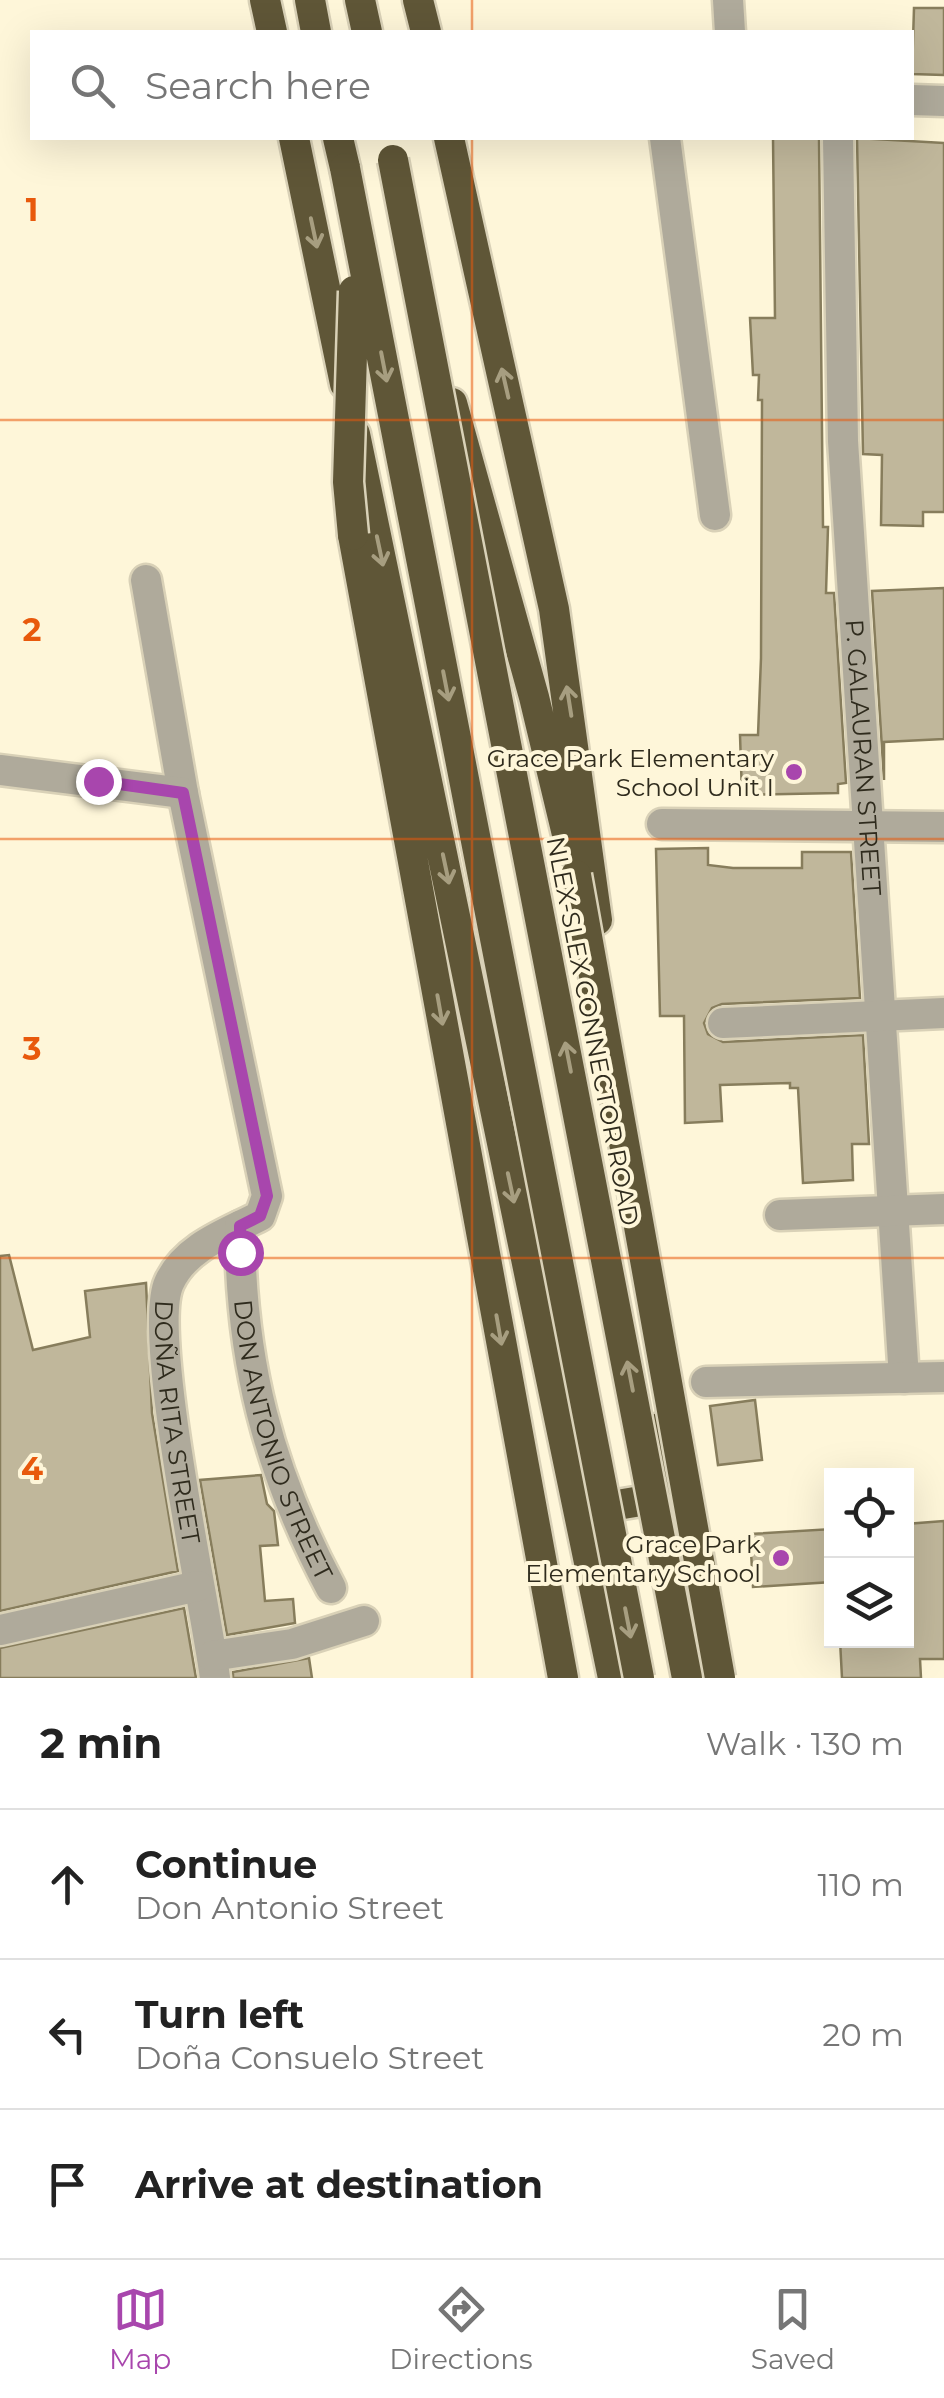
<!DOCTYPE html>
<html lang="en">
<head>
<meta charset="utf-8">
<style>
	body { margin:0; font-family:Montserrat,sans-serif; background:#f2f2f2; color:#222 }
	.controls { position:absolute; right:30px; bottom:30px; display:grid; overflow:hidden; border-radius:0px; box-shadow:0 10px 40px #0002 }
	.controls button { width:90px; height:90px; display:grid; place-items:center; padding:0; border:0; border-bottom:2px solid #e0e0e0; background:#fff; color:#222; font:50px sans-serif }
	.stop { position:absolute; width:30px; height:30px; margin:-22px; border:8px solid #a846ad; border-radius:50%; background:#fff }
	.stop.end { background:#a846ad; border-color:#fff; box-shadow:0 2px 10px #0008 }
	.list { margin:0; padding:0; list-style:none }
	h2 { display:flex; justify-content:space-between; align-items:center; height:130px; margin:0; padding:0 40px; font-size:42px }
	h2 small { font-size:32px; font-weight:400; color:#767676 }
	.list li { display:grid; grid-template-columns:65px 1fr auto; gap:30px; align-items:center; box-sizing:border-box; height:150px; padding:0 40px; border-top:2px solid #e0e0e0 }
	.list b { display:block; font-size:38px; white-space:nowrap }
	.list p { margin:0; font-size:32px; white-space:nowrap; color:#767676 }
	.list em { font-size:32px; font-style:normal; color:#767676 }
	.icon { flex:none; width:55px; height:55px; fill:none; stroke:currentColor; stroke-width:2; stroke-linecap:round; stroke-linejoin:round }
	.map { position:relative; flex:none; width:944px; height:1678px; overflow:hidden }
	.search { position:absolute; background:#fff; box-shadow:0 10px 40px #0002; left:30px; right:30px; top:30px; height:110px; display:flex; align-items:center; gap:25px; box-sizing:border-box; padding:0 35px; border-radius:0px; color:#767676; font-size:38px }
	.sheet { height:580px; background:#fff }
	nav { display:flex; justify-content:space-around; align-items:center; box-sizing:border-box; height:140px; border-top:2px solid #e0e0e0; background:#fff; font-size:28px; color:#767676 }
	nav a { display:grid; justify-items:center; gap:5px }
	nav .on { color:#a846ad }
	.map>svg:first-child { display:block }
	.building { fill:#c0b79b; stroke:#877d5c; stroke-width:2.5 }
	.lines { fill:none; stroke-linecap:round; stroke-linejoin:round }
	.street-casing { stroke:#d9d1b7; stroke-width:35 }
	.highway-casing { stroke:#d9d1b7; stroke-width:35 }
	.street { stroke:#afaa9b; stroke-width:30 }
	.highway { stroke:#5f5637; stroke-width:30 }
	.highway-bridge-casing { stroke:#d9d1b7; stroke-width:35; stroke-linecap:butt }
	.highway-bridge { stroke:#5f5637; stroke-width:30 }
	.oneway { stroke:#a79e80 }
	.route { stroke:#a846ad; stroke-width:12 }
	.grid { fill:none; stroke:#e8590c; stroke-width:2.5; stroke-opacity:0.55 }
	.poi-dot { fill:#a846ad; stroke:#fef6d9; stroke-width:4 }
	.labels { text-anchor:middle; stroke-width:8; stroke-linejoin:round; paint-order:stroke }
	.poi-label { font-size:25px; fill:#2f2b1d; stroke:#fef6d9; text-anchor:end }
	.street-label { font-size:25px; fill:#2f2b1d; stroke:#fef6d9 }
	.grid-label { font-size:32px; text-anchor:middle; font-weight:bold; fill:#e8590c; stroke:#fef6d9; stroke-width:8; stroke-linejoin:round; paint-order:stroke }
</style>
</head>
<body>
<div class="map">
<svg width="944" height="1678" viewBox="0 0 944 1678">
	<rect width="100%" height="100%" fill="#fef6d9"/>
	<path class="building" d="M 914,8 L 944,8 L 944,75 L 912,74 Z
		M 773,138 L 819,138 L 823,527 L 828,527 L 826,593 L 834,593 L 846,783 L 838,784 L 838,793 L 742,795 L 740,735 L 758,735 L 761,658 L 762,400 L 758,400 L 759,375 L 753,375 L 750,318 L 775,318 Z
		M 857,138 L 944,143 L 944,512 L 923,512 L 923,526 L 881,525 L 882,455 L 863,454 Z
		M 944,588 L 944,739 L 884,742 L 884,780 L 872,591 Z
		M 708,848 L 708,865 L 733,868 L 802,868 L 802,852 L 851,852 L 860,998 L 722,1004 L 712,1008 L 704,1023 L 708,1034 L 723,1042 L 863,1035 L 869,1144 L 852,1144 L 853,1180 L 803,1183 L 798,1088 L 790,1088 L 790,1083 L 720,1085 L 722,1121 L 685,1123 L 684,1016 L 660,1016 L 656,849 Z
		M 9,1255 L 33,1350 L 90,1337 L 85,1291 L 146,1283 L 152,1413 L 178,1571 L 0,1611 L 0,1256 Z
		M 755,1400 L 762,1460 L 718,1465 L 710,1406 Z
		M 261,1475 L 267,1504 L 274,1511 L 278,1545 L 260,1546 L 265,1601 L 293,1599 L 295,1623 L 227,1635 L 200,1480 Z
		M 944,1521 L 944,1659 L 920,1659 L 921,1678 L 842,1678 L 840,1640 L 906,1640 L 906,1524 Z
		M 832,1529 L 832,1582 L 753,1587 L 750,1534 Z
		M 184,1608 L 196,1678 L 0,1678 L 0,1648 Z
		M 309,1658 L 312,1678 L 233,1678 L 233,1672 Z"/>
	<g class="lines">
		<defs>
			<g id="street">
				<path d="M 728,0 L 730,32"/>
				<path d="M 912,100 L 944,101"/>
				<path d="M 665,138 L 715,515"/>
				<path id="s1" d="M 838,138 L 843,441 L 904,1378"/>
				<path id="s2" d="M 146,580 L 183,793 L 267,1196 L 260,1216 C 227,1233 185,1247 169,1283 C 146,1333 206,1607 215,1678"/>
				<path d="M 0,770 L 183,793"/>
				<path d="M 662,824 L 944,827"/>
				<path d="M 723,1023 L 944,1013"/>
				<path d="M 780,1215 L 944,1209"/>
				<path id="s3" d="M 240,1226 C 240,1360 268,1470 331,1588"/>
				<path d="M 706,1382 L 944,1377"/>
				<path d="M 0,1630 L 198,1586"/>
				<path d="M 212,1656 L 292,1644 L 364,1621"/>
			</g>
			<path id="highway" d="M 265,0 L 272,32
				M 310,0 L 316,32
				M 360,0 L 367,32
				M 418,0 L 426,32
				M 294,138 L 345,384
				M 338,138 L 345,168
				M 449,138 L 554,609 L 597,920
				M 452,403 L 534,697 L 571,851
				M 355,434 L 613,1678
				M 353,535 L 563,1678
				M 662,1427 L 702,1657
				M 581,1511 L 671,1496"/>
		</defs>
		<use href="#street" class="street-casing"/>
		<use href="#highway" class="highway-casing"/>
		<use href="#street" class="street"/>
		<use href="#highway" class="highway"/>
		<defs>
			<path id="highway-bridge" d="M 393,160 L 687,1678
				M 345,168 L 639,1678
				M 353,535 L 348,482 L 354,291
				M 576,875 L 720,1678"/>
		</defs>
		<use href="#highway-bridge" class="highway-bridge-casing"/>
		<use href="#highway-bridge" class="highway-bridge"/>
	</g>
	<defs><path id="oneway-shaft" d="M-6 0H5M1.5-3L5.5 0L1.5 3" fill="none" stroke-width="1.6" stroke-linecap="round" stroke-linejoin="round" transform="scale(2.5)"/></defs>
	<g class="oneway">
		<use href="#oneway-shaft" transform="translate(314 233) rotate(78)"/>
		<use href="#oneway-shaft" transform="translate(384 367) rotate(79)"/>
		<use href="#oneway-shaft" transform="translate(505 383) rotate(-103)"/>
		<use href="#oneway-shaft" transform="translate(380 551) rotate(78)"/>
		<use href="#oneway-shaft" transform="translate(446 686) rotate(79)"/>
		<use href="#oneway-shaft" transform="translate(569 701) rotate(-99)"/>
		<use href="#oneway-shaft" transform="translate(446 869) rotate(78)"/>
		<use href="#oneway-shaft" transform="translate(440 1010) rotate(80)"/>
		<use href="#oneway-shaft" transform="translate(568 1057) rotate(-101)"/>
		<use href="#oneway-shaft" transform="translate(511 1188) rotate(78)"/>
		<use href="#oneway-shaft" transform="translate(499 1330) rotate(80)"/>
		<use href="#oneway-shaft" transform="translate(630 1376) rotate(-101)"/>
		<use href="#oneway-shaft" transform="translate(628 1623) rotate(79)"/>
	</g>
	<g class="lines">
		<path class="route" d="M 98,781 L 183,793 L 267,1196 L 260,1216 L 240,1226 L 240,1252"/>
	</g>
	<path class="grid" d="M 472,0 L 472,32M 472,138 L 472,1678M 0,420 L 944,420M 0,839 L 944,839M 0,1258 L 944,1258"/>
	<g class="poi-dot">
		<circle cx="794" cy="772" r="10"/>
		<circle cx="781" cy="1558" r="10"/>
	</g>
	<g class="labels">
		<g class="poi-label">
			<text x="774" y="767">Grace Park Elementary<tspan x="774" dy="29">School Unit I</tspan></text>
			<text x="761" y="1553">Grace Park<tspan x="761" dy="29">Elementary School</tspan></text>
		</g>
		<g class="street-label">
			<text dy="9" stroke="none"><textPath href="#s1" startOffset="620">P. GALAURAN STREET</textPath></text>
			<text transform="translate(593 1031) rotate(79)" y="9">NLEX-SLEX CONNECTOR ROAD</text>
			<text dy="9" stroke="none"><textPath href="#s2" startOffset="905">DOÑA RITA STREET</textPath></text>
			<text dy="9" stroke="none"><textPath href="#s3" startOffset="220">DON ANTONIO STREET</textPath></text>
		</g>
	</g>
	<g class="grid-label">
		<text x="32" y="221">1</text>
		<text x="32" y="641">2</text>
		<text x="32" y="1060">3</text>
		<text x="32" y="1480">4</text>
	</g>
</svg>
<div class="controls">
<button><svg class="icon" aria-label="locate" viewBox="0 0 24 24"><circle cx="12" cy="12" r="6"/><path d="M12 2v4M12 18v4M2 12h4M18 12h4"/></svg></button>
<button><svg class="icon" aria-label="layers" viewBox="0 0 24 24"><path d="M12 4l9 5-9 5-9-5zM3 14l9 5 9-5"/></svg></button>
</div>
<div class="stop" style="left:240px;top:1252px"></div>
<div class="stop end" style="left:98px;top:781px"></div>
<div class="search"><svg class="icon" aria-label="search" viewBox="0 0 24 24"><circle cx="10" cy="10" r="6"/><path d="M15 15l6 6"/></svg>Search here</div>
</div>
<section class="sheet">
<h2>2 min<small>Walk · 130 m</small></h2>
<ul class="list">
<li><svg class="icon" aria-label="ahead" viewBox="0 0 24 24"><path d="M12 20V5M6 11l6-6 6 6"/></svg><div><b>Continue</b><p>Don Antonio Street</p></div><em>110 m</em></li>
<li><svg class="icon" aria-label="left" viewBox="0 0 24 24"><path d="M17 20v-9H6M10 6l-5 5 5 5"/></svg><div><b>Turn left</b><p>Doña Consuelo Street</p></div><em>20 m</em></li>
<li><svg class="icon" aria-label="arrive" viewBox="0 0 24 24"><path d="M6 21V4h12l-3 4 3 4H6"/></svg><div><b>Arrive at destination</b></div></li>
</ul>
</section>
<nav>
<a class="on"><svg class="icon" aria-label="map" viewBox="0 0 24 24"><path d="M3 6l6-2 6 2 6-2v14l-6 2-6-2-6 2zM9 4v14M15 6v14"/></svg>Map</a>
<a><svg class="icon" aria-label="directions" viewBox="0 0 24 24"><path d="M12 3l9 9-9 9-9-9zM9 14v-3h6M13 9l2 2-2 2"/></svg>Directions</a>
<a><svg class="icon" aria-label="saved" viewBox="0 0 24 24"><path d="M7 4h10v16l-5-4-5 4z"/></svg>Saved</a>
</nav>
</body>
</html>
